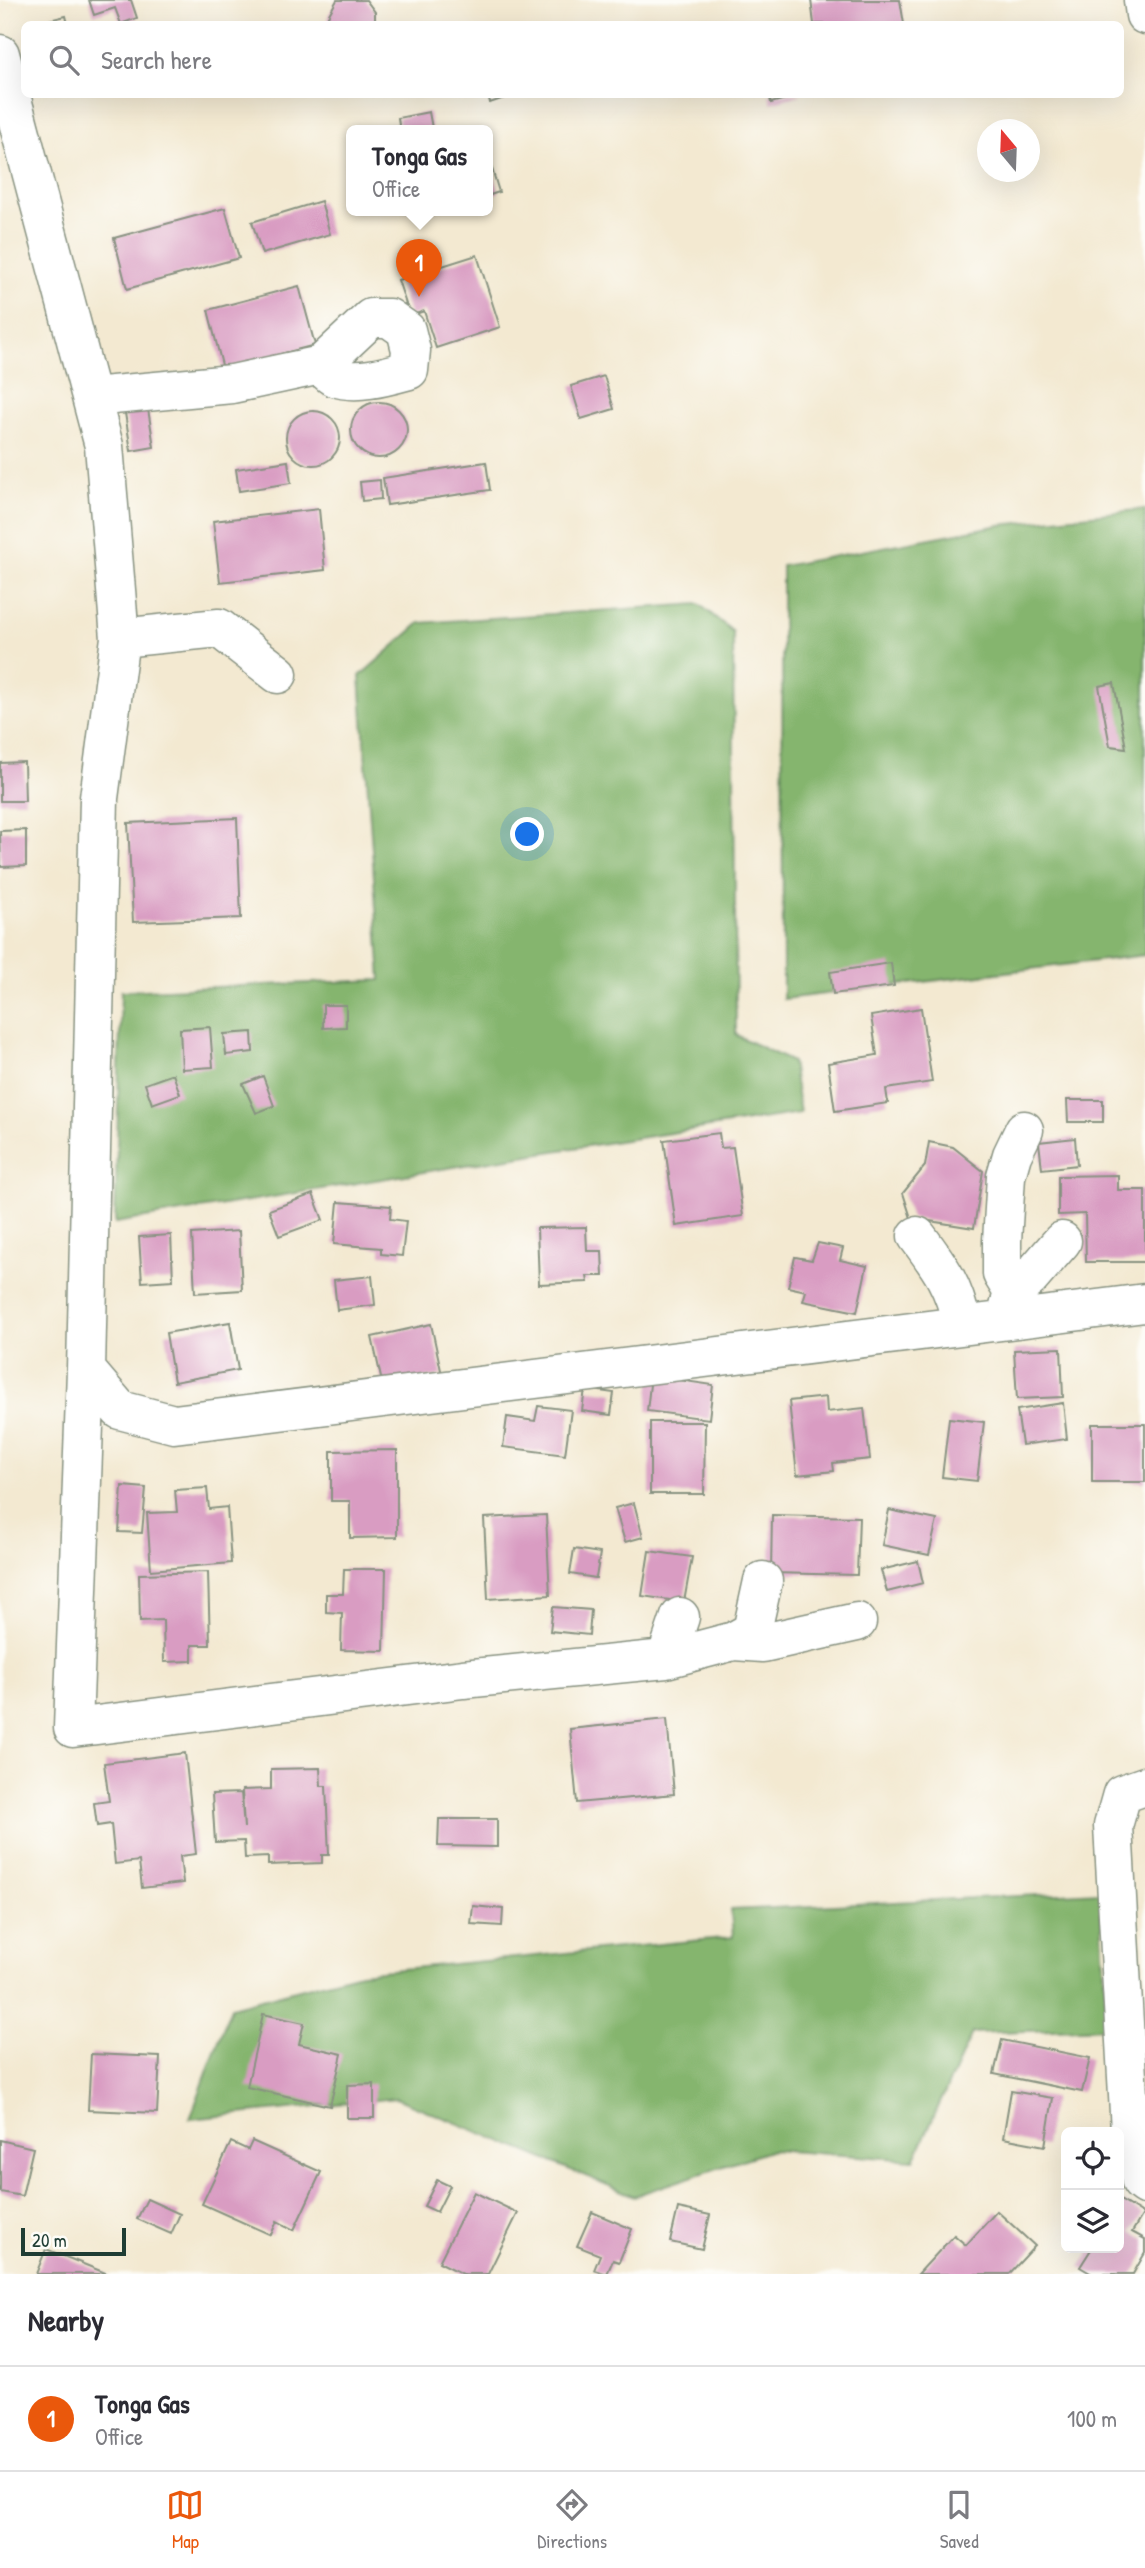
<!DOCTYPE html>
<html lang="en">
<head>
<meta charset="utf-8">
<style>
	body { margin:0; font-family:"Patrick Hand",sans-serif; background:#f7f7f7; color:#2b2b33 }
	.controls { position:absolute; right:21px; bottom:21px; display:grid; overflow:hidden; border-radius:10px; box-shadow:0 7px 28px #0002 }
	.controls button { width:63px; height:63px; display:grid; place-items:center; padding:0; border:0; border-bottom:2px solid #e1e1e2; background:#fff; color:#2b2b33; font:35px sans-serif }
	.compass { position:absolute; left:977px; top:119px; width:63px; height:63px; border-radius:50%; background:#fff; box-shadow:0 7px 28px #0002; rotate:341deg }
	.scale { position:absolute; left:21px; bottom:18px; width:105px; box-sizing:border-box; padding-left:7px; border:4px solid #1f3d34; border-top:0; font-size:19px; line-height:24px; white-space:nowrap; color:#1f3d34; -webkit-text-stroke:5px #fdfcf7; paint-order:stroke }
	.you { position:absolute; left:528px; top:835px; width:24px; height:24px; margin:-18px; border:5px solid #fff; border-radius:50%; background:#1a73e8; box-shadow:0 0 0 10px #1a73e833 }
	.badge { display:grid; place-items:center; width:46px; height:46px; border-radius:50%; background:#ea580c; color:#fff; font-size:23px; font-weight:700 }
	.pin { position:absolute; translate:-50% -58px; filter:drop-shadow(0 2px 4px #0008) }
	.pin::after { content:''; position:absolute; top:37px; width:24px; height:21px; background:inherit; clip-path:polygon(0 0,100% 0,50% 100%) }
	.popup { position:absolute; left:346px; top:125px; width:147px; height:91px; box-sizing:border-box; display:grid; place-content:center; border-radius:10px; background:#fff; filter:drop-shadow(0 2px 5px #0005); font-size:23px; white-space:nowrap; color:#7c7c81 }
	.popup b { font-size:26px; color:#2b2b33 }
	.popup::after { content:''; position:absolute; left:50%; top:100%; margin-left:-14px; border:14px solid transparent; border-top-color:#fff }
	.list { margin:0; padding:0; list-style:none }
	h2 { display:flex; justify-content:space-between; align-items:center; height:91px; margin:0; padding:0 28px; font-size:30px }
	h2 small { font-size:23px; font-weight:400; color:#7c7c81 }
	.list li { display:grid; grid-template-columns:46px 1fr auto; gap:21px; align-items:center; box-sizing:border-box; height:105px; padding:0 28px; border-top:2px solid #e1e1e2 }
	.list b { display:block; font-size:26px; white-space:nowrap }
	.list p { margin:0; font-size:23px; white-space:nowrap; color:#7c7c81 }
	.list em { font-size:23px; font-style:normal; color:#7c7c81 }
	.icon { flex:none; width:38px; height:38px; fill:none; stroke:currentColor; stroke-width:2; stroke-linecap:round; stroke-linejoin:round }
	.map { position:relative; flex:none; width:1145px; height:2274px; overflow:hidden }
	.search { position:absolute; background:#fff; box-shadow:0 7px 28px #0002; left:21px; right:21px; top:21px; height:77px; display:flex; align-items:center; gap:18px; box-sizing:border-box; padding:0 24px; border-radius:10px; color:#7c7c81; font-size:26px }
	.sheet { height:196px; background:#fff }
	nav { display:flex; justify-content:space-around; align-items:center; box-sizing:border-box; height:98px; border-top:2px solid #e1e1e2; background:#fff; font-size:19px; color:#7c7c81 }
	nav a { display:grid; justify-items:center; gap:4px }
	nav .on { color:#ea580c }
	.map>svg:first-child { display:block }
	.forest { fill:#85b56e; stroke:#527951; stroke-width:2 }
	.building { fill:#d99cc2 }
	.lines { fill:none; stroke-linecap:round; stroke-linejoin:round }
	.minor-casing { stroke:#899382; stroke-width:41 }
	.minor { stroke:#fff; stroke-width:38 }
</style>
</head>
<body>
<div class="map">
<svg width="1145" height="2274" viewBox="0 0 1145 2274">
	<rect width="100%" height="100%" fill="#fdfcf7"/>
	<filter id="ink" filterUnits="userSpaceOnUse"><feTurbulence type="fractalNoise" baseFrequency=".0143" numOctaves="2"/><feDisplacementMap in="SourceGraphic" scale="14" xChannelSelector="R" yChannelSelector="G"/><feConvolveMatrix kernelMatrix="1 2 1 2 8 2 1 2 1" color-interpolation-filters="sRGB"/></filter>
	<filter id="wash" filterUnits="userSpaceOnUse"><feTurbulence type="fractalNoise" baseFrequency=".00686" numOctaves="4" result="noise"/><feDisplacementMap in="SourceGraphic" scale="28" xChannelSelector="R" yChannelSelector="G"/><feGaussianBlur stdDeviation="1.57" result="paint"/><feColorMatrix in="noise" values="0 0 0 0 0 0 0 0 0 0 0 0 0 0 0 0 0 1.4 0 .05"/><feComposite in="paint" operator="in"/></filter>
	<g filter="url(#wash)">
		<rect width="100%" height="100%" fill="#f3e9d1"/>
		<path class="forest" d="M 1145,509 L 1145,955 L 783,999 L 782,566 L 1000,525 Z
			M 699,604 L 733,632 L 736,1035 L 792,1062 L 800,1113 L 496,1160 L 115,1223 L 121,991 L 381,980 L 360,676 L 420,623 Z
			M 1100,1892 L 1107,2028 L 972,2033 L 914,2160 L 772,2150 L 634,2196 L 396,2098 L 190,2119 L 231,2007 L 360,1973 L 733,1937 L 731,1910 Z"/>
		<g id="blocks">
			<path class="building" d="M 89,0 L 131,0 L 137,18 L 121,24 L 115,8 L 94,15 Z
				M 337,0 L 366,0 L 375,12 L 375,24 L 329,24 L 328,16 Z
				M 811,0 L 900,0 L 904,24 L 814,24 Z
				M 66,16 L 68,24 L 36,24 L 36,23 Z
				M 488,94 L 513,94 L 513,95 L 490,103 Z
				M 769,94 L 800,94 L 800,95 L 771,103 Z
				M 429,112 L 432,128 L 400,131 L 398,118 Z
				M 490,162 L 499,192 L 487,196 L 487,163 Z
				M 321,201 L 330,234 L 262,254 L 252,222 Z
				M 225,208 L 239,258 L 127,289 L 114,238 Z
				M 477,255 L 500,327 L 436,348 L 424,311 L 410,316 L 398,280 Z
				M 299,286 L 315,345 L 223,369 L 208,310 Z
				M 604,376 L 614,409 L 581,419 L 571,386 Z
				M351 430a28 28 0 1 1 56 0a28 28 0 1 1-56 0Z
				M 148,409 L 154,447 L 131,451 L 125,413 Z
				M286 438a27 27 0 1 1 54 0a27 27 0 1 1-54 0Z
				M 288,461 L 291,483 L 239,491 L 236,469 Z
				M 486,462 L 490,490 L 387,505 L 383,478 Z
				M 380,480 L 381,499 L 362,501 L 360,482 Z
				M 319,509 L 325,570 L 220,582 L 213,521 Z
				M 1114,683 L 1126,748 L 1110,746 L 1099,686 Z
				M 24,762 L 25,801 L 0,801 L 0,763 Z
				M 237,818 L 241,918 L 133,922 L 128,823 Z
				M 26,830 L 26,866 L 1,867 L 0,831 Z
				M 891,963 L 894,986 L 833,994 L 830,972 Z
				M 323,1005 L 346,1005 L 346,1027 L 323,1028 Z
				M 921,1008 L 932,1082 L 886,1089 L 888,1103 L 835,1111 L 828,1063 L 877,1055 L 871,1016 Z
				M 210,1027 L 213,1067 L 182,1069 L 180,1029 Z
				M 252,1032 L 253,1052 L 226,1055 L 224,1034 Z
				M 173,1074 L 180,1094 L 152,1104 L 145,1084 Z
				M 263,1076 L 274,1106 L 256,1113 L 243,1084 Z
				M 1067,1100 L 1103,1100 L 1103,1122 L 1068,1122 Z
				M 719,1133 L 721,1148 L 733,1147 L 743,1216 L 676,1226 L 664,1140 Z
				M 1075,1138 L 1077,1165 L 1042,1169 L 1039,1142 Z
				M 929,1142 L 953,1147 L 983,1171 L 974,1228 L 911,1218 L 903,1193 L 925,1166 Z
				M 1118,1175 L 1118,1190 L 1145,1190 L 1145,1262 L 1086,1262 L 1085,1214 L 1058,1215 L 1058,1176 Z
				M 313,1194 L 323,1220 L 279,1236 L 269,1210 Z
				M 338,1202 L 391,1206 L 390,1219 L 406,1221 L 402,1256 L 381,1254 L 381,1248 L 334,1244 Z
				M 586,1227 L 587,1251 L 602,1251 L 603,1276 L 587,1276 L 588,1282 L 539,1284 L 537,1228 Z
				M 239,1231 L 242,1290 L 195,1293 L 192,1234 Z
				M 171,1235 L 173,1280 L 142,1282 L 139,1237 Z
				M 818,1243 L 843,1248 L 840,1260 L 867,1266 L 857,1312 L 803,1301 L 806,1291 L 788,1287 L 795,1257 L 812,1260 Z
				M 372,1276 L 375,1305 L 337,1310 L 334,1280 Z
				M 230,1322 L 238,1370 L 174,1382 L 166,1333 Z
				M 431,1324 L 442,1375 L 383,1387 L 372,1337 Z
				M 1061,1348 L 1063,1397 L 1017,1399 L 1014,1350 Z
				M 651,1376 L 713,1385 L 709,1419 L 647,1411 Z
				M 585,1389 L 614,1393 L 611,1415 L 582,1411 Z
				M 826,1397 L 827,1412 L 864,1408 L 870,1459 L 833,1463 L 834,1471 L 797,1475 L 789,1401 Z
				M 1063,1403 L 1067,1439 L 1022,1445 L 1017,1410 Z
				M 538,1406 L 571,1410 L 565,1455 L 503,1447 L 507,1417 L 535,1421 Z
				M 949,1418 L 984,1422 L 977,1481 L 942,1477 Z
				M 650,1422 L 705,1422 L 704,1494 L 650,1494 Z
				M 1092,1424 L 1145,1424 L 1145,1482 L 1092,1482 Z
				M 397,1450 L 397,1537 L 350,1538 L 350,1501 L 331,1501 L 331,1451 Z
				M 122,1486 L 146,1488 L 142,1533 L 119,1532 Z
				M 207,1488 L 209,1509 L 227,1507 L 231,1563 L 151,1570 L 147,1513 L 177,1512 L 175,1490 Z
				M 634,1503 L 643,1537 L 625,1542 L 615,1508 Z
				M 889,1510 L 937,1520 L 929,1555 L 882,1545 Z
				M 546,1515 L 550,1595 L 488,1599 L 484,1518 Z
				M 772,1515 L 859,1517 L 857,1575 L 771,1573 Z
				M 574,1549 L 600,1553 L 596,1578 L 570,1574 Z
				M 649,1551 L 692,1557 L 684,1602 L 642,1596 Z
				M 918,1561 L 923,1583 L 887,1592 L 881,1570 Z
				M 344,1569 L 386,1569 L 384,1651 L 341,1650 L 342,1613 L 326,1612 L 326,1594 L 343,1594 Z
				M 208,1572 L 210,1645 L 192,1645 L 192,1661 L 164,1662 L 163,1620 L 140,1621 L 139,1574 Z
				M 553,1607 L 591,1610 L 589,1635 L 550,1631 Z
				M 667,1719 L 674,1794 L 577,1803 L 570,1729 Z
				M 185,1753 L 196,1854 L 180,1856 L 183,1883 L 142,1888 L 139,1861 L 115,1864 L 111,1824 L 97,1826 L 94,1803 L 109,1801 L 104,1763 Z
				M 320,1768 L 321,1786 L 326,1786 L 329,1855 L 322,1855 L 322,1863 L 268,1865 L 268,1857 L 245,1858 L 244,1841 L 215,1842 L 212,1794 L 241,1793 L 244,1828 L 242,1790 L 271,1789 L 271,1769 Z
				M 439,1819 L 497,1819 L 497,1847 L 438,1846 Z
				M 473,1906 L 503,1909 L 502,1926 L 471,1924 Z
				M 263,2014 L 304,2023 L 299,2044 L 342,2054 L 330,2106 L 247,2087 Z
				M 1002,2040 L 1090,2058 L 1082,2092 L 994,2074 Z
				M 91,2054 L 160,2057 L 157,2113 L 88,2110 Z
				M 374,2084 L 374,2118 L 347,2118 L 347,2085 Z
				M 1011,2091 L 1053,2098 L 1045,2146 L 1003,2138 Z
				M 0,2140 L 33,2148 L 22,2196 L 0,2192 Z
				M 252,2141 L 321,2172 L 294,2230 L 277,2221 L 271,2235 L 202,2204 L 231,2142 L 248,2150 Z
				M 437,2180 L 450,2186 L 437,2212 L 424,2206 Z
				M 474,2192 L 518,2213 L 488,2274 L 463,2274 L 439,2262 Z
				M 147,2199 L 180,2214 L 171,2234 L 137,2219 Z
				M 1120,2200 L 1143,2214 L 1132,2232 L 1145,2239 L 1145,2253 L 1133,2274 L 1092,2274 L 1080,2267 L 1092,2248 L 1119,2248 Z
				M 678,2208 L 710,2215 L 702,2249 L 670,2242 Z
				M 997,2211 L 1035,2246 L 1009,2274 L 918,2274 L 954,2235 L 966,2245 Z
				M 592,2212 L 632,2229 L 619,2262 L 613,2260 L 607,2274 L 594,2270 L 600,2255 L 577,2246 Z
				M 46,2249 L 108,2274 L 36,2274 Z"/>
		</g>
	</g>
	<g filter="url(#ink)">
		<use href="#blocks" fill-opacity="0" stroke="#899382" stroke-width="2"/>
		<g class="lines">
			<defs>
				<path id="minor" d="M 1143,0 L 1145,15
					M 0,54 L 104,446 L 120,638 L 99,798 L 86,1370 L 120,1410 L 174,1424 L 1145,1303
					M 91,397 L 232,384 L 321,365 L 371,318 L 389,318 L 406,330 L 411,350 L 409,370 C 387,376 357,385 334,377 C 329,375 325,369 321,365
					M 120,638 L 219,628 L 278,674
					M 917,1236 C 941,1268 954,1286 962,1325
					M 1013,1292 L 1002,1274 L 1002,1241 L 1006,1176 L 1012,1155 L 1024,1130
					M 1007,1315 L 1013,1292 L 1030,1278 L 1062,1241
					M 86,1370 L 73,1728 L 463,1679 L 666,1659 L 734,1641 L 752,1631 L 763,1581
					M 734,1641 L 763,1643 L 857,1622
					M 666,1659 L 680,1617
					M 1145,1786 L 1122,1794 L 1113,1826 L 1130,2131 L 1141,2182 L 1145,2185"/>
			</defs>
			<use href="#minor" class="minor-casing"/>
			<use href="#minor" class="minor"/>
		</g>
	</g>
</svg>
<div class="controls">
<button><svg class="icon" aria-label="locate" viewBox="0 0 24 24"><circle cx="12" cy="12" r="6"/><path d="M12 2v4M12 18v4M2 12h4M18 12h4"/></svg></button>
<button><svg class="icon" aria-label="layers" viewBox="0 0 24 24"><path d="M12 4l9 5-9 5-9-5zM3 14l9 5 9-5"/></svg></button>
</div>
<svg class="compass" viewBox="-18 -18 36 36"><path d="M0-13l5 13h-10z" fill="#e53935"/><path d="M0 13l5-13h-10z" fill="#7c7c81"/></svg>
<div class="scale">20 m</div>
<div class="you"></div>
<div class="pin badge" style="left:419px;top:297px">1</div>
<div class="popup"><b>Tonga Gas</b>Office</div>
<div class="search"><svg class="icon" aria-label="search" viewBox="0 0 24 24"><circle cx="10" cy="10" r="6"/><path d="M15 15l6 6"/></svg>Search here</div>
</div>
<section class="sheet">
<h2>Nearby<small></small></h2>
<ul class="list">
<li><span class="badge">1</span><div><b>Tonga Gas</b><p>Office</p></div><em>100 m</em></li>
</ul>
</section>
<nav>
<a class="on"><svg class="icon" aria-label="map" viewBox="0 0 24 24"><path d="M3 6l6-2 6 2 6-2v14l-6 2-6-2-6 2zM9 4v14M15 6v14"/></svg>Map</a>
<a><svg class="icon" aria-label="directions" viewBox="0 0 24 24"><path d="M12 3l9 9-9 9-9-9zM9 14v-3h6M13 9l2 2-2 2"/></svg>Directions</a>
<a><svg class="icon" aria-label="saved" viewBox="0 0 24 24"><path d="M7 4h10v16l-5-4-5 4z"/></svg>Saved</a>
</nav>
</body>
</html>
